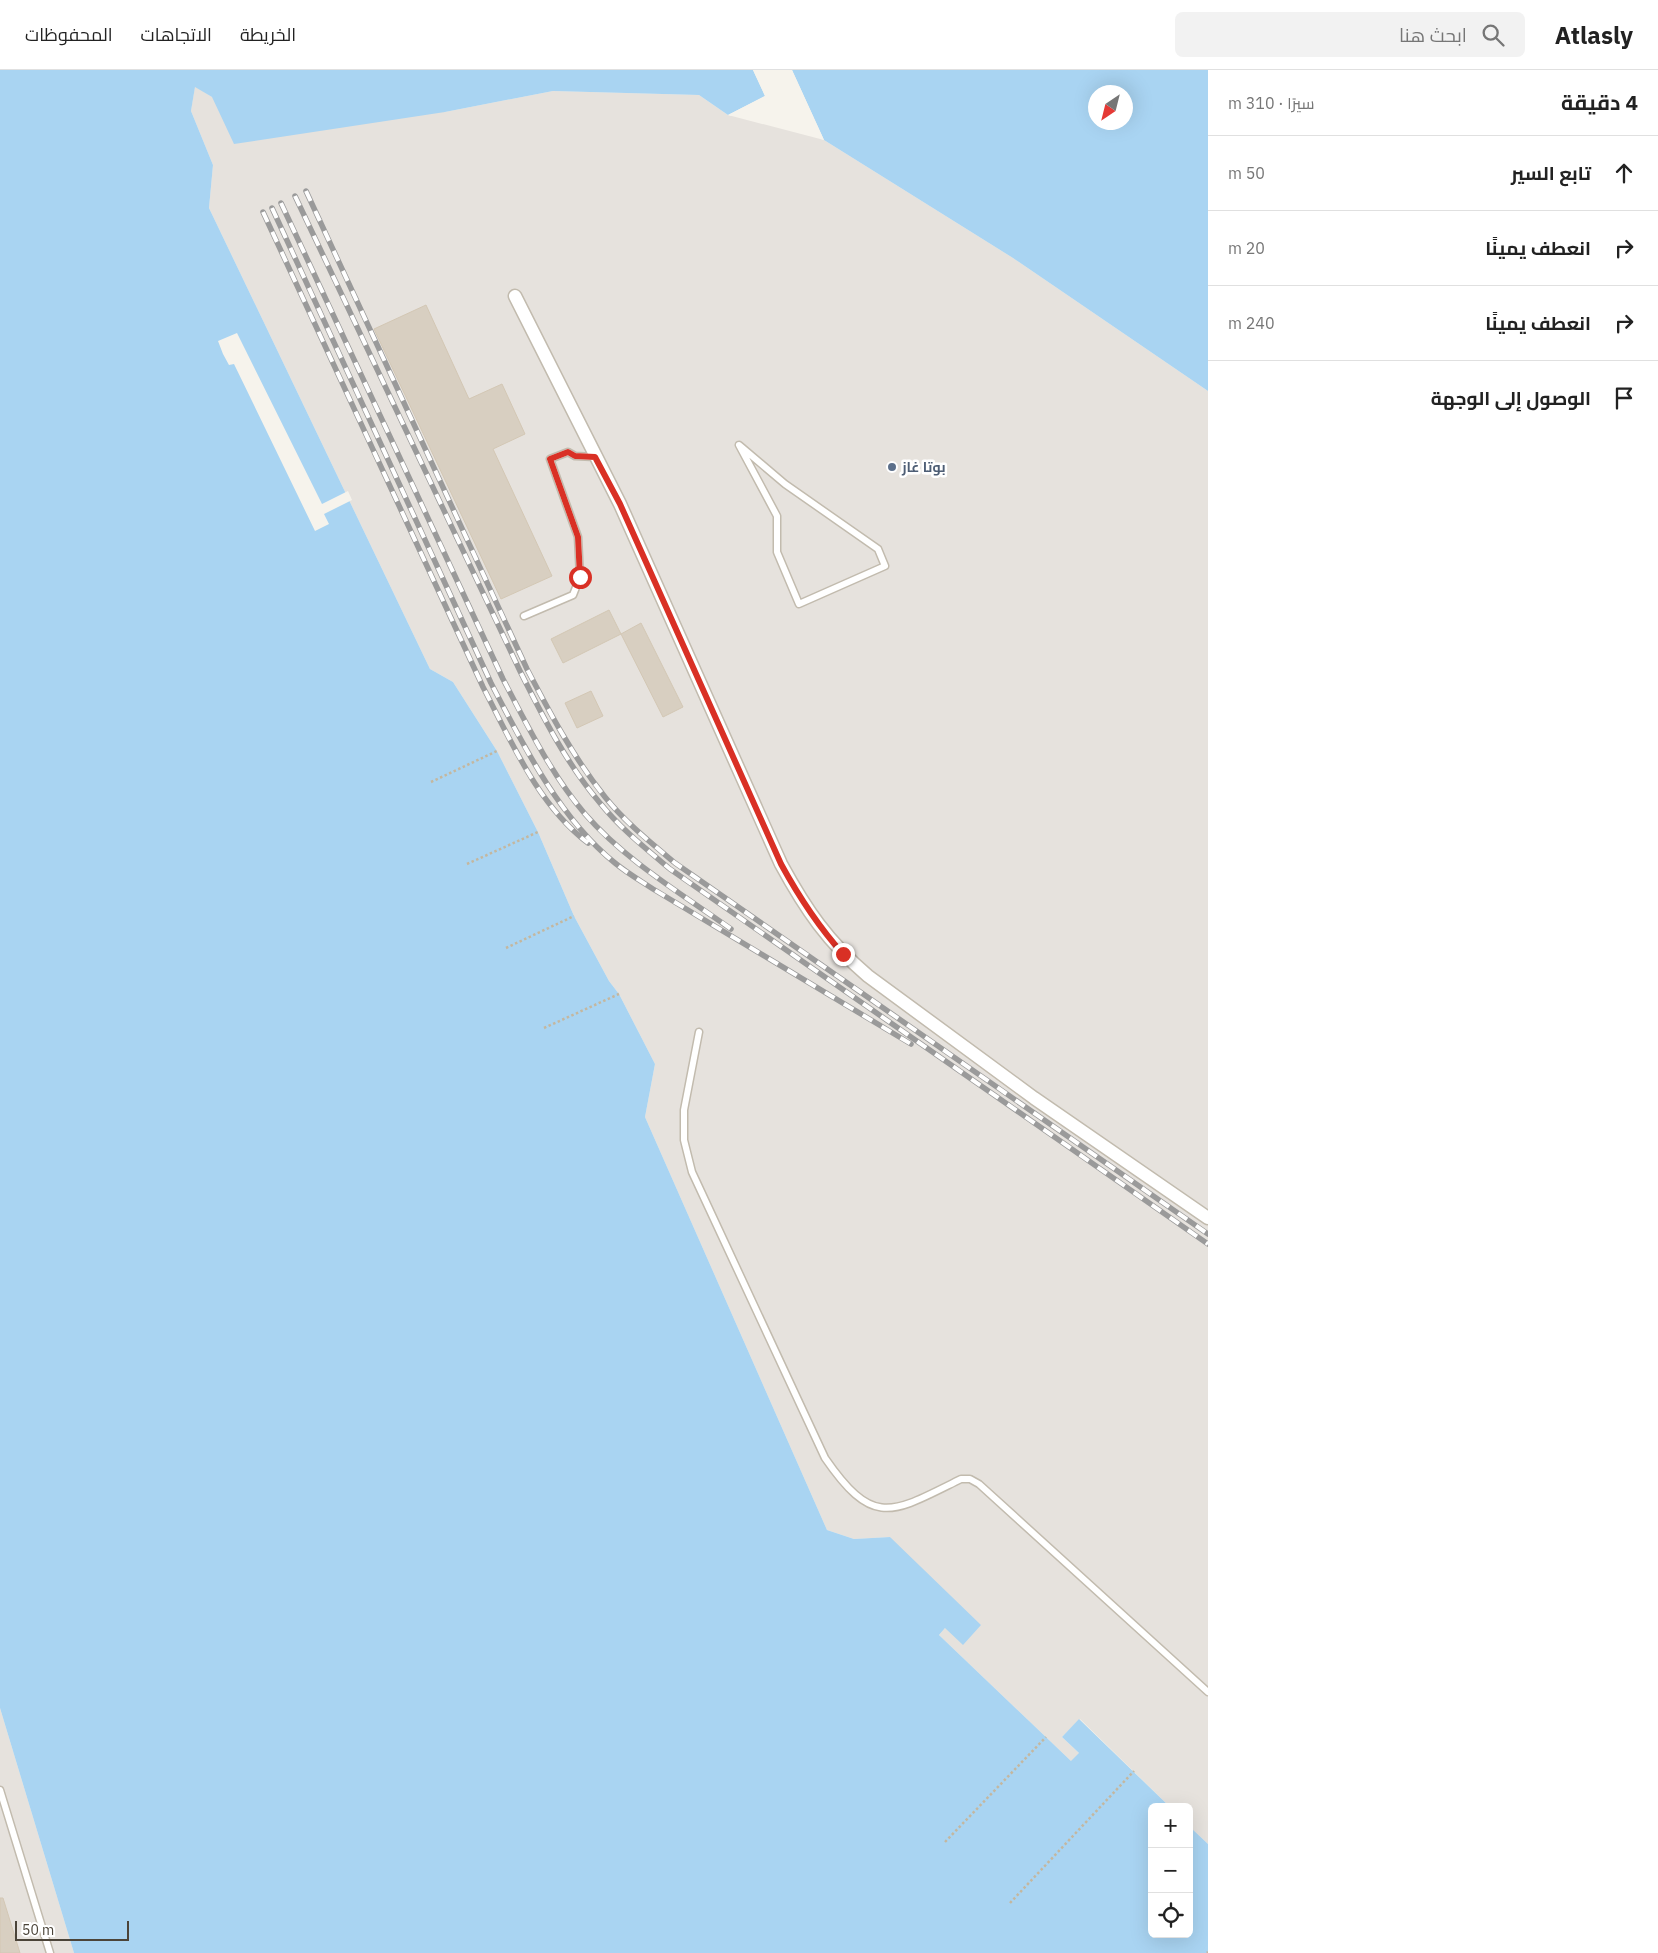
<!DOCTYPE html>
<html lang="ar">
<head>
<meta charset="utf-8">
<style>
	body { margin:0; font-family:"IBM Plex Sans",Cairo,sans-serif; background:#f2f2f2; color:#222; direction:rtl }
	.controls { position:absolute; right:15px; bottom:15px; display:grid; overflow:hidden; border-radius:8px; box-shadow:0 5px 20px #0002 }
	.controls button { width:45px; height:45px; display:grid; place-items:center; padding:0; border:0; border-bottom:1px solid #e0e0e0; background:#fff; color:#222; font:25px sans-serif }
	.compass { position:absolute; left:1088px; top:15px; width:45px; height:45px; border-radius:50%; background:#fff; box-shadow:0 5px 20px #0002; rotate:215deg }
	.scale { position:absolute; left:15px; bottom:12px; width:114px; box-sizing:border-box; padding-left:5px; border:2px solid #4b4439; border-top:0; font-size:14px; line-height:18px; white-space:nowrap; color:#4b4439; -webkit-text-stroke:4px #fff; paint-order:stroke }
	.stop { position:absolute; width:15px; height:15px; margin:-11px; border:4px solid #d93025; border-radius:50%; background:#fff }
	.stop.end { background:#d93025; border-color:#fff; box-shadow:0 1px 5px #0008 }
	.list { margin:0; padding:0; list-style:none }
	h2 { display:flex; justify-content:space-between; align-items:center; height:65px; margin:0; padding:0 20px; font-size:21px }
	h2 small { font-size:16px; font-weight:400; color:#767676 }
	.list li { display:grid; grid-template-columns:32px 1fr auto; gap:15px; align-items:center; box-sizing:border-box; height:75px; padding:0 20px; border-top:1px solid #e0e0e0 }
	.list b { display:block; font-size:19px; white-space:nowrap }
	.list em { font-size:16px; font-style:normal; color:#767676 }
	.icon { flex:none; width:28px; height:28px; fill:none; stroke:currentColor; stroke-width:2; stroke-linecap:round; stroke-linejoin:round }
	.map { position:relative; flex:none; width:1208px; height:1883px; overflow:hidden; direction:ltr }
	header { display:flex; align-items:center; gap:30px; box-sizing:border-box; height:70px; padding:0 25px; background:#fff; border-bottom:1px solid #e0e0e0 }
	header strong { font-size:24px }
	nav { display:flex; gap:28px; margin-inline-start:auto; font-size:18px }
	.search { width:350px; height:45px; background:#f2f2f2; display:flex; align-items:center; gap:12px; box-sizing:border-box; padding:0 18px; border-radius:8px; color:#767676; font-size:19px }
	main { display:flex }
	aside { flex:1; background:#fff }
	.map>svg:first-child { display:block }
	.industrial { fill:#e6e2dd }
	.water { fill:#a9d4f2; fill-rule:evenodd }
	.pier { fill:#f6f3ec }
	.building { fill:#d8cfc1; stroke:#d3c7b4 }
	.lines { fill:none; stroke-linecap:round; stroke-linejoin:round }
	.lane-casing { stroke:#c2bbae; stroke-width:9 }
	.street-casing { stroke:#c2bbae; stroke-width:15 }
	.path { stroke:#c4b79f; stroke-width:2.5; stroke-dasharray:2.5 2.5; stroke-linecap:butt }
	.lane { stroke:#fff; stroke-width:6 }
	.street { stroke:#fff; stroke-width:12 }
	.rail-casing { stroke:#9a9a9a; stroke-width:5.5 }
	.rail { stroke:#fff; stroke-width:4; stroke-dasharray:11; stroke-linecap:butt }
	.route { stroke:#d93025; stroke-width:6 }
	.service-dot { fill:#5c6f8a; stroke:#fff; stroke-width:2 }
	.labels { text-anchor:middle; stroke-width:5; stroke-linejoin:round; paint-order:stroke }
	.service-label { font-size:14px; font-weight:bold; fill:#4e5e75; stroke:#fff; text-anchor:start }
</style>
</head>
<body>
<header>
<strong>Atlasly</strong>
<div class="search"><svg class="icon" aria-label="search" viewBox="0 0 24 24"><circle cx="10" cy="10" r="6"/><path d="M15 15l6 6"/></svg>ابحث هنا</div>
<nav><a>الخريطة</a><a>الاتجاهات</a><a>المحفوظات</a></nav>
</header>
<main>
<aside>
<h2>4 دقيقة<small>سيرًا · 310 m</small></h2>
<ul class="list">
<li><svg class="icon" aria-label="ahead" viewBox="0 0 24 24"><path d="M12 20V5M6 11l6-6 6 6"/></svg><div><b>تابع السير</b></div><em>50 m</em></li>
<li><svg class="icon" aria-label="right" viewBox="0 0 24 24"><path d="M7 20v-9h11M14 6l5 5-5 5"/></svg><div><b>انعطف يمينًا</b></div><em>20 m</em></li>
<li><svg class="icon" aria-label="right" viewBox="0 0 24 24"><path d="M7 20v-9h11M14 6l5 5-5 5"/></svg><div><b>انعطف يمينًا</b></div><em>240 m</em></li>
<li><svg class="icon" aria-label="arrive" viewBox="0 0 24 24"><path d="M6 21V4h12l-3 4 3 4H6"/></svg><div><b>الوصول إلى الوجهة</b></div></li>
</ul>
</aside>
<div class="map">
<svg width="1208" height="1883" viewBox="0 0 1208 1883">
	<rect width="100%" height="100%" fill="#f6f3ec"/>
	<path class="industrial" d="M 195,16 L 212,27 L 445,42 L 553,21 L 699,25 L 728,45 L 824,70 L 1013,188 L 1208,321 L 1208,1774 L 1189,1756 L 1189,1737 L 1170,1737 L 1080,1649 L 1062,1667 L 1080,1684 L 1072,1692 L 939,1565 L 945,1558 L 890,1467 L 854,1469 L 827,1460 L 645,1047 L 655,994 L 619,924 L 609,911 L 574,846 L 538,762 L 497,681 L 453,612 L 430,599 L 209,138 L 213,95 L 191,41 Z
		M 0,1638 L 74,1883 L 0,1883 Z"/>
	<path class="water" d="M 0,0 L 753,0 L 765,26 L 728,45 L 699,25 L 553,21 L 445,42 L 234,74 L 212,27 L 195,17 L 191,41 L 213,95 L 209,138 L 430,599 L 453,612 L 497,681 L 538,762 L 574,846 L 609,911 L 619,924 L 655,994 L 645,1047 L 827,1460 L 854,1469 L 890,1467 L 981,1555 L 963,1575 L 945,1558 L 939,1565 L 1071,1691 L 1079,1683 L 1062,1667 L 1079,1649 L 1170,1737 L 1152,1737 L 1152,1864 L 1189,1864 L 1189,1756 L 1208,1774 L 1208,1883 L 74,1883 L 0,1638 Z
		M 792,0 L 1208,0 L 1208,321 L 1013,188 L 824,70 ZM 1096,22 L 1126,22 L 1126,52 L 1096,52 Z"/>
	<path class="pier" d="M 753,0 L 756,0 L 767,28 L 731,46 L 728,45 L 765,26 Z
		M 789,0 L 792,0 L 824,70 L 821,69 Z
		M 237,263 L 322,434 L 348,421 L 352,430 L 324,444 L 329,454 L 315,461 L 234,294 L 229,295 L 223,284 L 218,271 Z"/>
	<path class="building" d="M 426,235 L 469,329 L 502,314 L 525,364 L 493,379 L 552,506 L 501,529 L 374,259 Z
		M 609,540 L 621,564 L 563,593 L 551,569 Z
		M 641,553 L 683,637 L 663,647 L 621,564 Z
		M 591,621 L 603,646 L 577,658 L 565,633 Z
		M 0,1828 L 3,1828 L 20,1883 L 0,1883 Z"/>
	<g class="lines">
		<defs>
			<path id="lane" d="M 739,375 L 785,414 L 878,479 L 885,496 L 799,534 L 777,482 L 777,446 Z
				M 524,546 L 573,525 L 580,507 L 578,467 L 550,389 L 568,382 L 575,386 L 595,387
				M 699,962 L 684,1040 L 684,1070 L 692,1102 L 825,1388 C 874,1459 892,1443 961,1409 L 970,1409 L 979,1414 L 1208,1622
				M 0,1720 L 50,1883"/>
			<path id="street" d="M 515,226 L 620,434 L 781,794 C 806,840 828,872 868,906 L 1034,1028 L 1208,1148"/>
		</defs>
		<use href="#lane" class="lane-casing"/>
		<use href="#street" class="street-casing"/>
		<path class="path" d="M 431,712 L 497,681
			M 467,794 L 538,762
			M 506,878 L 574,846
			M 544,958 L 619,924
			M 945,1772 L 1046,1667
			M 1010,1833 L 1134,1701
			M 1207,1883 L 1208,1882"/>
		<use href="#lane" class="lane"/>
		<use href="#street" class="street"/>
		<defs>
			<path id="rail" d="M 306,121 L 527,599 C 550,643 573,687 605,727 C 625,752 650,772 675,793 L 1208,1164
				M 295,126 L 520,601 C 543,647 566,693 600,733 C 620,758 645,778 670,799 L 1208,1174
				M 281,133 L 503,609 C 527,655 551,704 585,744 C 626,791 682,824 731,859
				M 272,138 L 491,613 C 523,675 560,749 615,793 C 627,803 641,811 653,819 L 911,974
				M 263,142 L 483,617 C 511,671 538,735 588,773"/>
		</defs>
		<use href="#rail" class="rail-casing"/>
		<use href="#rail" class="rail"/>
	</g>
	<g class="lines">
		<path class="route" d="M 580,507 L 578,467 L 550,389 L 568,382 L 575,386 L 595,387 L 620,434 L 781,794 C 799,827 818,856 843,884"/>
	</g>
	<circle class="service-dot" cx="892" cy="397" r="5"/>
	<g class="labels">
		<g class="service-label">
			<text x="902" y="402">بوتا غاز</text>
		</g>
	</g>
</svg>
<div class="controls">
<button>+</button>
<button>−</button>
<button><svg class="icon" aria-label="locate" viewBox="0 0 24 24"><circle cx="12" cy="12" r="6"/><path d="M12 2v4M12 18v4M2 12h4M18 12h4"/></svg></button>
</div>
<svg class="compass" viewBox="-18 -18 36 36"><path d="M0-13l5 13h-10z" fill="#e53935"/><path d="M0 13l5-13h-10z" fill="#767676"/></svg>
<div class="scale">50 m</div>
<div class="stop" style="left:580px;top:507px"></div>
<div class="stop end" style="left:843px;top:884px"></div>
</div>
</main>
</body>
</html>
